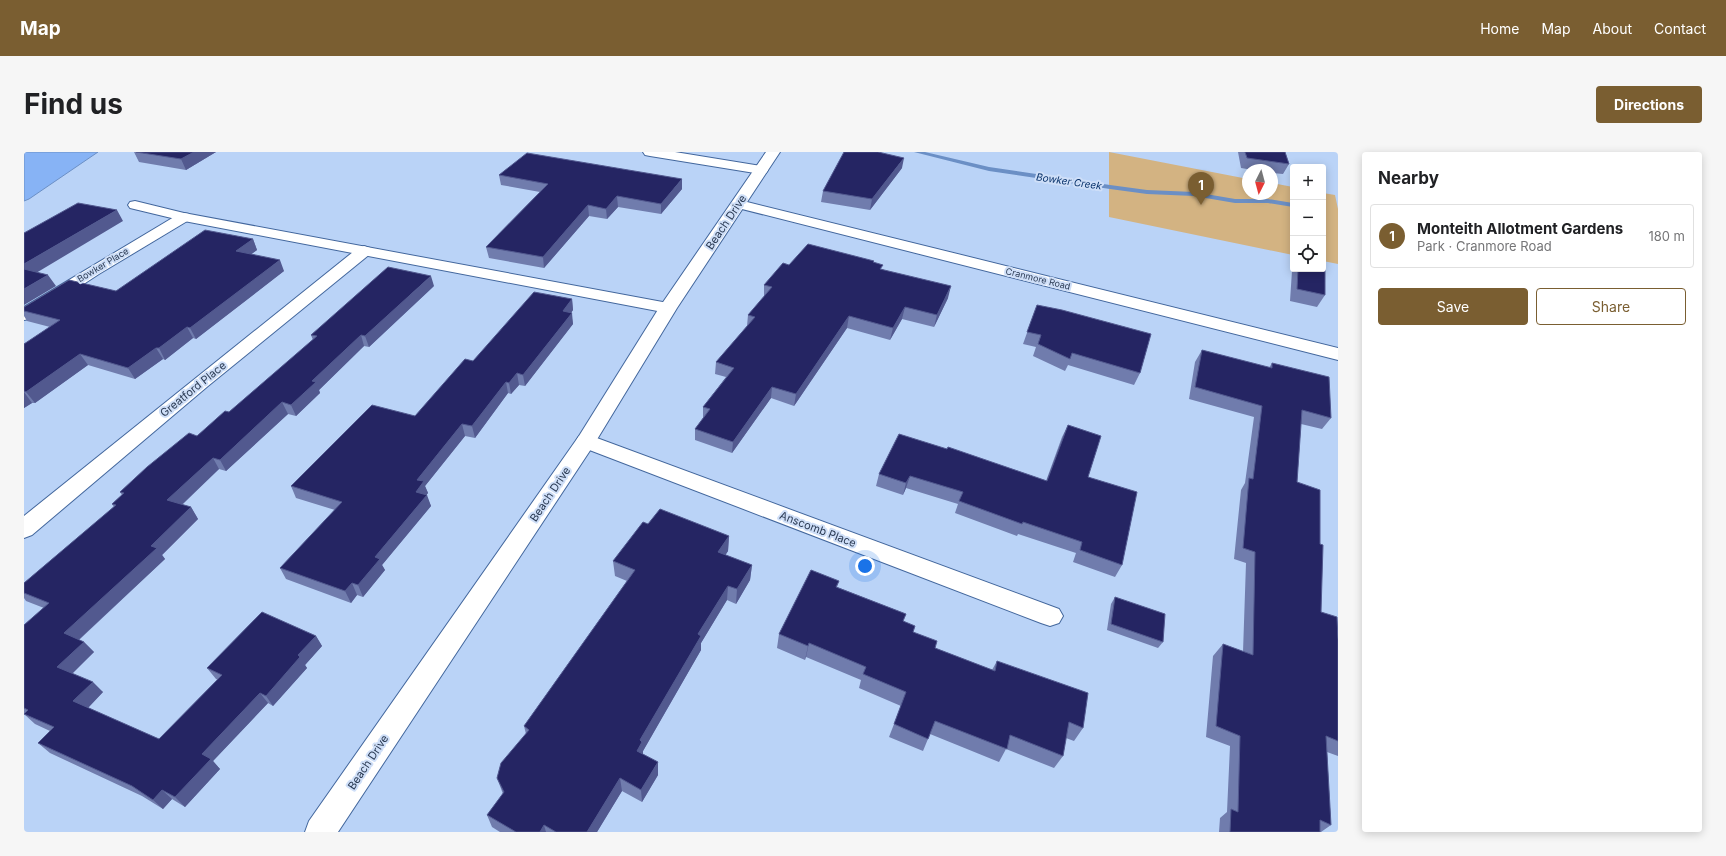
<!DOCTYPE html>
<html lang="en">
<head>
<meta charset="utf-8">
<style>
	body { margin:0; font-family:Inter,sans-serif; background:#f6f6f6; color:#202124 }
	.controls { position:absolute; right:12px; top:12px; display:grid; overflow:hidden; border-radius:4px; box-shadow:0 2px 10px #0003 }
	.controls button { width:36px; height:36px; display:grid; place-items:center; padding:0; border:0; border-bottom:1px solid #e0e0e0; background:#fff; color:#202124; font:20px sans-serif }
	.compass { position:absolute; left:1218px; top:12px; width:36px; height:36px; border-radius:50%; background:#fff; box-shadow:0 2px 10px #0003; rotate:186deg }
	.you { position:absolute; left:841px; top:414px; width:14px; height:14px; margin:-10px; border:3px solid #fff; border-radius:50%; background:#1a73e8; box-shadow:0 0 0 6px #1a73e833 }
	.badge { display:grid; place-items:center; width:26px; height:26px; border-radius:50%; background:#7a5e31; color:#fff; font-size:13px; font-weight:700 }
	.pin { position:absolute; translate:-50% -33px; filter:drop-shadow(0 1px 2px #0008) }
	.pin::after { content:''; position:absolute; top:21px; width:14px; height:12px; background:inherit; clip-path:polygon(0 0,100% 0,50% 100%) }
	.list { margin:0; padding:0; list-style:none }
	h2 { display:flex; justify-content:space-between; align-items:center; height:52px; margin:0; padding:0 16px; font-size:17px }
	h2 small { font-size:13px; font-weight:400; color:#757577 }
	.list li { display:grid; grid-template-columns:26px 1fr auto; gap:12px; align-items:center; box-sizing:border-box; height:64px; margin:0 8px 8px; padding:0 8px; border:1px solid #e0e0e0; border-radius:4px }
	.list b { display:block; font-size:15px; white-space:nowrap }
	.list p { margin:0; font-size:13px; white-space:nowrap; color:#757577 }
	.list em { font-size:13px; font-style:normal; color:#757577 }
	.actions { display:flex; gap:8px; padding:12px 16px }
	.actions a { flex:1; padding:9px 0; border:1px solid #7a5e31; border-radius:4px; text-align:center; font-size:14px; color:#7a5e31 }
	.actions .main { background:#7a5e31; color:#fff }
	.icon { flex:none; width:22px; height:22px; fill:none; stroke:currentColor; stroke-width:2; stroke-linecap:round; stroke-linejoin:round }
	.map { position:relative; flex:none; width:1314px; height:680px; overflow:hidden; border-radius:4px }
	header { display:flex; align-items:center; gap:24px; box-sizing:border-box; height:56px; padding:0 20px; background:#7a5e31; color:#fff }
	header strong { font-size:19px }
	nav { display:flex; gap:22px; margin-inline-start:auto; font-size:14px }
	.intro { display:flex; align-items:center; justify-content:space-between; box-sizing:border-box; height:96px; padding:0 24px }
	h1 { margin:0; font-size:28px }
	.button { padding:10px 18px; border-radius:4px; background:#7a5e31; color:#fff; font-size:14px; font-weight:700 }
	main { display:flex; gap:24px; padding:0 24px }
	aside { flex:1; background:#fff; border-radius:4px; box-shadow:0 2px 10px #0003 }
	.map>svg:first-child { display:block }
	.green { fill:#d3b382 }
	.water { fill:#87b3f5; stroke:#6b8fc5 }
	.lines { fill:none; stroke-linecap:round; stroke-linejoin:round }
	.stream { fill:#6b8fc5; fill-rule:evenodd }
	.lane-casing { stroke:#43679d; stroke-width:2 }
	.street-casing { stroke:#43679d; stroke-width:2 }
	.secondary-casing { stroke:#43679d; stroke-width:2 }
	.lane { fill:#fff; fill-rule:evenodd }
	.street { fill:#fff; fill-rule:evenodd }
	.secondary { fill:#fff; fill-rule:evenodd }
	.wall { fill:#707cad }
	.shaded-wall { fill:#52598f }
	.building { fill:#252563; stroke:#52598f }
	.labels { text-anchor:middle; stroke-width:4; stroke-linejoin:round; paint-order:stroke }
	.far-street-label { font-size:9px; fill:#2b3b54; stroke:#cfdff8 }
	.far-water-label { font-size:10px; font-style:italic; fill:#08326b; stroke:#cfdff8 }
	.street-label { font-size:11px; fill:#2b3b54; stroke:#cfdff8 }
</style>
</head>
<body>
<header>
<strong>Map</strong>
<nav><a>Home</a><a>Map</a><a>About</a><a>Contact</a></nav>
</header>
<div class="intro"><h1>Find us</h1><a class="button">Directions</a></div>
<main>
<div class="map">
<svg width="1314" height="680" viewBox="0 0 1314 680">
	<rect width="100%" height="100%" fill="#bad3f7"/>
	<path class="green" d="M 1085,0 L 1224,27 L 1224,42 L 1248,42 L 1248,31 L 1269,35 L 1269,103 L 1085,65 Z
		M 1299,41 L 1311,43 L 1314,57 L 1314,112 L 1299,109 Z"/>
	<path class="water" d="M 0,0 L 74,0 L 5,47 L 0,49 Z"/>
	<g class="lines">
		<path class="stream" d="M 890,0 L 901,0 L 965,15 L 1086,33 L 1123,38 L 1170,40 L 1211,47 L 1244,47 L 1269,51 L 1269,55 L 1244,51 L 1211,51 L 1170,44 L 1123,42 L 1086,37 L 965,19 Z"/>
		<defs>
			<path id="lane" d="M 111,49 L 160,61 L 644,151 L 650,153 L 652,156 L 650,159 L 644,161 L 160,69 L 106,56 L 104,53 L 106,50 Z"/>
			<path id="street" d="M 619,0 L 651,0 L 737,14 L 742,15 L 744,18 L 742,21 L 737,22 L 626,4 L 621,3 Z
				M 715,48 L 1314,196 L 1314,208 L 710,55 L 708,52 L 710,49 Z
				M 160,61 L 165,62 L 167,65 L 165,68 L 75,122 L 6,167 L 0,168 L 0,155 L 155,62 Z
				M 340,94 L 346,96 L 348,99 L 346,102 L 184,234 L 8,383 L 0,386 L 0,364 L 334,96 Z
				M 562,282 L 1035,457 L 1039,464 L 1035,471 L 1026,474 L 1017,471 L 555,294 L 552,289 L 555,284 Z"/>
			<path id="secondary" d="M 742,0 L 756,0 L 653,156 L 569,294 L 314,680 L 281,680 L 285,669 L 555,284 L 635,156 Z"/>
		</defs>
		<use href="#lane" class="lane-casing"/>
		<use href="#street" class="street-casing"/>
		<use href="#secondary" class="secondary-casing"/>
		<use href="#lane" class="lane"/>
		<use href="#street" class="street"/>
		<use href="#secondary" class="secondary"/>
	</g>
	<path class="wall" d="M 110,0 L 192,0 L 162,18 L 115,10 Z
		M 1214,0 L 1261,0 L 1265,12 L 1259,22 L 1248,21 L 1248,18 L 1229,18 L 1217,16 Z
		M 878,16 L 846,58 L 797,50 L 799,39 Z
		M 475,23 L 658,37 L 637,62 L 594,55 L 583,67 L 565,64 L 520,116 L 465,106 L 462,95 L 516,40 L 477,33 Z
		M 229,87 L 233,98 L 227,102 L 260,119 L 172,187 L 169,186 L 141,208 L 139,207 L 111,227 L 64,213 L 11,251 L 8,251 L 0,256 L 0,192 L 26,175 L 3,169 L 0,164 L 0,155 L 92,139 Z
		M 850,111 L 858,117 L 924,146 L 910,175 L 878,167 L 866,188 L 823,176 L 770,254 L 747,246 L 708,301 L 671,288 L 671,277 L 679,266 L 679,255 L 702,225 L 691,222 L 692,210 L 723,174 L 724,163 L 740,145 L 740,133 L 765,113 Z
		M 1269,117 L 1299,117 L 1301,143 L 1293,155 L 1266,149 L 1268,119 Z
		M 410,134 L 345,195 L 340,194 L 295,238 L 296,241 L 272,264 L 264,262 L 202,319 L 195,317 L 158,353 L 167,355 L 174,367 L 138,403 L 141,407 L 55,488 L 60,490 L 70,500 L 48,521 L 79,540 L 64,556 L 135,587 L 194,528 L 192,527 L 183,516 L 292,484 L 298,494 L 281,513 L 283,516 L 249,554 L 244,551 L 189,609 L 196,617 L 161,655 L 148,647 L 139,657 L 118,644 L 26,601 L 14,591 L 26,579 L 11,572 L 0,562 L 1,561 L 0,561 L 0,473 L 20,456 L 2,449 L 0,446 L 0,431 L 90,355 L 88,352 L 98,343 L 96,340 L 205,260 L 289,188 L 287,183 Z
		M 548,147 L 549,158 L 547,161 L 549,172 L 501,234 L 495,233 L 487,242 L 484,241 L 451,286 L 441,284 L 401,334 L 404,341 L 402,343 L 407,354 L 358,413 L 361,418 L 339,445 L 333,443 L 327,451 L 262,427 L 256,416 L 311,358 L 272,346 L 267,334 L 391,264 L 449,209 Z
		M 1013,153 L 1116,221 L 1110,233 L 1044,213 L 1041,219 L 1009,204 L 1012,195 L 999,192 Z
		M 1178,198 L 1245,216 L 1248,211 L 1307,266 L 1298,277 L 1277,272 L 1273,330 L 1296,392 L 1297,460 L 1314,488 L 1314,604 L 1303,600 L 1307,673 L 1297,680 L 1195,680 L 1196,666 L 1203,660 L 1206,594 L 1182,585 L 1189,504 L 1199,492 L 1219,500 L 1222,411 L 1210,407 L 1217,338 L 1221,331 L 1230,265 L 1165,247 L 1171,210 Z
		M 1044,273 L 1098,413 L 1091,425 L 1049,410 L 1052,401 L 994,382 L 993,384 L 931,361 L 934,352 L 882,336 L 879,343 L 852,334 L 855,322 L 1022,329 L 1038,285 Z
		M 624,372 L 705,384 L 704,399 L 701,403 L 728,413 L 726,428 L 712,452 L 703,448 L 677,491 L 677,498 L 619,599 L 619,602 L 634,623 L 618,650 L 598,639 L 573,680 L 476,680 L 468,675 L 463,663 L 479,642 L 473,626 L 502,582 L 500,574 L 603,429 L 591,424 L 589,409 Z
		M 815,429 L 813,435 L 882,462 L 879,469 L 889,480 L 911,496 L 968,518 L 973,509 L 1059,576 L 1050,589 L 1042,586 L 1039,604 L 1030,616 L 982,597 L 975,610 L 906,582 L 899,599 L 865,585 L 877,554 L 835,536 L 837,528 L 782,505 L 781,508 L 753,496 L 755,482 Z
		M 1091,445 L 1139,490 L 1134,496 L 1083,478 L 1087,452 Z"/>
	<path class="shaded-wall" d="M 170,0 L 192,0 L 162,18 L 157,7 Z
		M 880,6 L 878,16 L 846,58 L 848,47 Z
		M 658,27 L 658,37 L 637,62 L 637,52 Z
		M 593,44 L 594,55 L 583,67 L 582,57 Z
		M 564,53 L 565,64 L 520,116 L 519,105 Z
		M 93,58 L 99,69 L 2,127 L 0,124 L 0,112 Z
		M 229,87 L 233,98 L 217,110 L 212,99 Z
		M 256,108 L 260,119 L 172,187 L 166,176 Z
		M 24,123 L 32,134 L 0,153 L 0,137 Z
		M 407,124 L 410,134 L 345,195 L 341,184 Z
		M 927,134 L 924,146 L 910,175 L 913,163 Z
		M 548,147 L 549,158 L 540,170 L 539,159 Z
		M 881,155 L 878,167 L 866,188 L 869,176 Z
		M 548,161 L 549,172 L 501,234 L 499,223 Z
		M 825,164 L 823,176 L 770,254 L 772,242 Z
		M 163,175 L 169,186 L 141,208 L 135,196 Z
		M 337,183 L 340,194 L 295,238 L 296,241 L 272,264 L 267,253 L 288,229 Z
		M 132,196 L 139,207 L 111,227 L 104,216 Z
		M 56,202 L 64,213 L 11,251 L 2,240 Z
		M 493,221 L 495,233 L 487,242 L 485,231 Z
		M 482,230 L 484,241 L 451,286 L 448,274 Z
		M 748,235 L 747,246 L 708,301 L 709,290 Z
		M 0,240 L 8,251 L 0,256 Z
		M 258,250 L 264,262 L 202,319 L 196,308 Z
		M 438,272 L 441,284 L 401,334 L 404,341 L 396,351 L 392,340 L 393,328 Z
		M 189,306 L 195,317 L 150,360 L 143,348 Z
		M 886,324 L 882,336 L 879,343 L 882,331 Z
		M 403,343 L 407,354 L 358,413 L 361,418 L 339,445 L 334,433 L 351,405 Z
		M 167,355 L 174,367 L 138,403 L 141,407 L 50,492 L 40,481 L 127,394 Z
		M 705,384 L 704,399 L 694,415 L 694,400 Z
		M 728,413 L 726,428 L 712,452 L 713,437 Z
		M 328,431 L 333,443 L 327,451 L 321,439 Z
		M 704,434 L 703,448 L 677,491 L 677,498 L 619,599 L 619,603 L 613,599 L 616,588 L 674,482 Z
		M 292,484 L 298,494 L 281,513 L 283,516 L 249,554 L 242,544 L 274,503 Z
		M 60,490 L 70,500 L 44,526 L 33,515 Z
		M 785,491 L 782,505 L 781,508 L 784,494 Z
		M 69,530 L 79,540 L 60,560 L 49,549 Z
		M 236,541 L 244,551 L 189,609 L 196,617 L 161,655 L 151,645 L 178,602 Z
		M 634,610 L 634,623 L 618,650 L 617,638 Z
		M 596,626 L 598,639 L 573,680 L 563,680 Z
		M 138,638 L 148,647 L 139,657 L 129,648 Z
		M 520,673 L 522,680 L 516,680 Z"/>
	<path class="building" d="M 112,0 L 170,0 L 157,7 Z
		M 820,0 L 854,0 L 880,6 L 848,47 L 799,39 Z
		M 1221,0 L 1261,0 L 1265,12 L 1223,6 Z
		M 503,1 L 658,27 L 637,52 L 593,44 L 582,57 L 564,53 L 519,105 L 462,95 L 524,32 L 475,23 Z
		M 54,51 L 93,58 L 0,112 L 0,81 Z
		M 181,78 L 229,87 L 212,99 L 256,108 L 166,176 L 163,175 L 135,196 L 132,196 L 104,216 L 56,202 L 2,240 L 0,239 L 0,192 L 36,168 L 0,159 L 0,155 L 45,128 L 92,139 Z
		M 784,92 L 850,109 L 849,110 L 859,113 L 856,117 L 927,134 L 913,163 L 881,155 L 869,176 L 825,164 L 772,242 L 748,235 L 709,290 L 671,277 L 686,257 L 679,255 L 710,216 L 692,210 L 731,165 L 724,163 L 748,135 L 740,133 L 759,111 L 765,113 Z
		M 1299,114 L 1301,114 L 1301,143 L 1273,137 L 1274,117 L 1299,117 Z
		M 364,115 L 407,124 L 341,184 L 337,183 L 288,229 L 292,230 L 267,253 L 258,250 L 196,308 L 189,306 L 143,348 L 167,355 L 127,394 L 133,396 L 40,481 L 60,490 L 33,515 L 69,530 L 49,549 L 135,587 L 198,523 L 183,516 L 238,460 L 292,484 L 274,503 L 276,505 L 242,544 L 236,541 L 178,602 L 187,607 L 151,645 L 138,638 L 129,648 L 108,634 L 14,591 L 30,575 L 0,562 L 4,558 L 0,556 L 0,473 L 25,451 L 0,441 L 0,431 L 92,353 L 88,352 L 100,341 L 96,340 L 123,315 L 165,281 L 173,284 L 201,259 L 205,260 L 293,184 L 287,183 Z
		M 0,117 L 24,123 L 0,137 Z
		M 510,140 L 548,147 L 539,159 L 548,161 L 499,223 L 493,221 L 485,231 L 482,230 L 448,274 L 438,272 L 393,328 L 400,329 L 392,340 L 403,343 L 351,405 L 356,407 L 334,433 L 328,431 L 321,439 L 256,416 L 318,350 L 267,334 L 348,253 L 391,264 L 441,207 L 449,209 Z
		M 1013,153 L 1038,158 L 1127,182 L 1116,221 L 1048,201 L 1046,207 L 1014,192 L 1017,183 L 1003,180 Z
		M 1178,198 L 1248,216 L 1248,211 L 1305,225 L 1307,266 L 1278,258 L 1273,330 L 1296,338 L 1296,392 L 1299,393 L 1297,460 L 1313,465 L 1314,488 L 1314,589 L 1302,584 L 1307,673 L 1296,668 L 1296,680 L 1206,680 L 1207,657 L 1214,660 L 1216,584 L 1192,574 L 1199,492 L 1229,503 L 1231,400 L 1219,396 L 1225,326 L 1229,327 L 1238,254 L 1171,235 Z
		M 1044,273 L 1077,284 L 1064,325 L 1113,340 L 1098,413 L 1056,398 L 1058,390 L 999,370 L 998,372 L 935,349 L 939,340 L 886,324 L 882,331 L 855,322 L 875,282 L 923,297 L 924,295 L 1023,329 Z
		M 636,357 L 705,384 L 694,400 L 728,413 L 713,437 L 704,434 L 674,482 L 677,484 L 616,588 L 618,590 L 613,599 L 634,610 L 617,638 L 596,626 L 563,680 L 532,680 L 520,673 L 516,680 L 492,680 L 463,663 L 480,640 L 473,626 L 477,611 L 505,578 L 500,574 L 611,418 L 589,409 L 619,370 L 624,372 Z
		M 787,418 L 815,429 L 812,435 L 882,462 L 879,469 L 891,474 L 889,480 L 913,489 L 911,496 L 971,519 L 973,509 L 1064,541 L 1059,576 L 1045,570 L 1039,604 L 986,583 L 983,597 L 911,569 L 904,587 L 870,572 L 882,540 L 839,522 L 842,515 L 785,491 L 784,494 L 755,482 Z
		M 1091,445 L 1141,462 L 1139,490 L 1087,472 Z"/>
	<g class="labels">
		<g class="far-street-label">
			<text transform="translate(79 113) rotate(-31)" y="3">Bowker Place</text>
			<text transform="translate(1014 127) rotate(14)" y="3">Cranmore Road</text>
		</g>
		<g class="far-water-label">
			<text transform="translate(1045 29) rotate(8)" y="4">Bowker Creek</text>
		</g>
		<g class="street-label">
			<text transform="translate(702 70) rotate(-56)" y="4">Beach Drive</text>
			<text transform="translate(169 237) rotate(-39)" y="4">Greatford Place</text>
			<text transform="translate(526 342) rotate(-56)" y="4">Beach Drive</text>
			<text transform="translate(794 377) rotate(21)" y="4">Anscomb Place</text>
			<text transform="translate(344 610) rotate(-56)" y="4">Beach Drive</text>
		</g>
	</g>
</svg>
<div class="controls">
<button>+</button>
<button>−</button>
<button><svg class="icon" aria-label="locate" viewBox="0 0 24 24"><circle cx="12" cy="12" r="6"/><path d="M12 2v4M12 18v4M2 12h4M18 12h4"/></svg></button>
</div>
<svg class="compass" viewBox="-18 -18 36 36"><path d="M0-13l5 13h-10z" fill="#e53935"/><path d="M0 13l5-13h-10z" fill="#757577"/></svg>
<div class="you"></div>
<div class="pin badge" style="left:1177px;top:53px">1</div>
</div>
<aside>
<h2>Nearby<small></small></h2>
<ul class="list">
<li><span class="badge">1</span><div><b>Monteith Allotment Gardens</b><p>Park · Cranmore Road</p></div><em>180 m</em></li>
</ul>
<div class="actions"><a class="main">Save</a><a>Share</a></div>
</aside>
</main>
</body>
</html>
